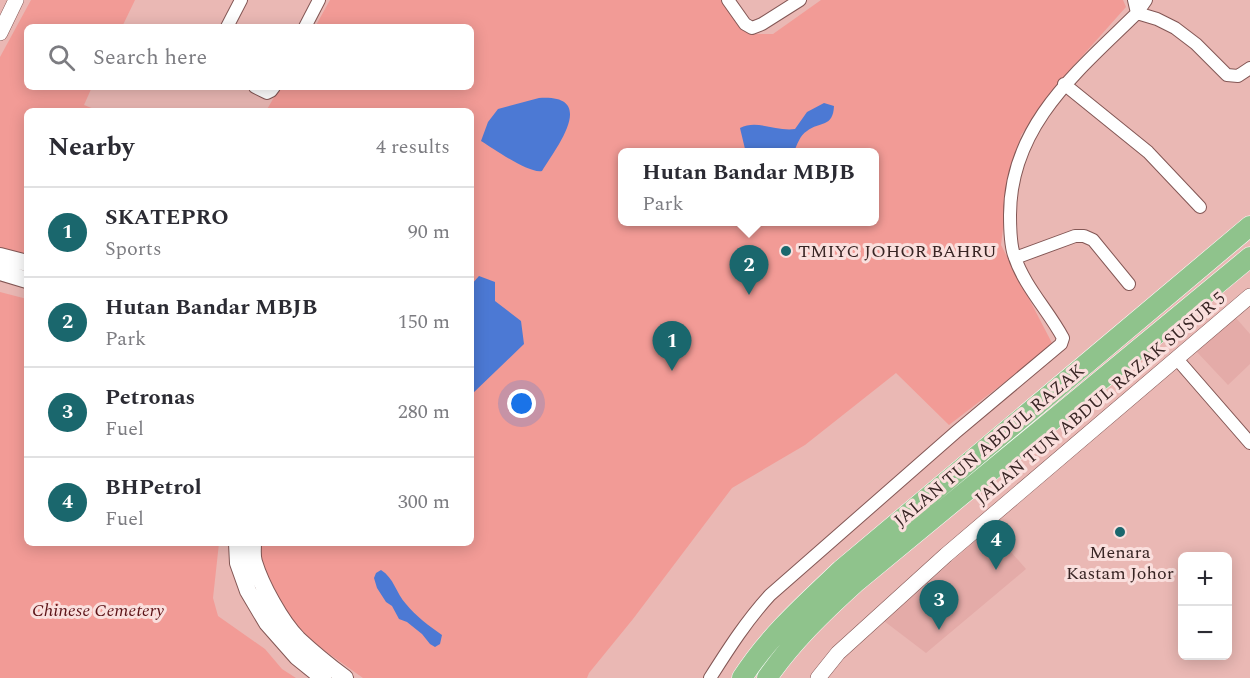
<!DOCTYPE html>
<html lang="en">
<head>
<meta charset="utf-8">
<style>
	body { margin:0; font-family:Spectral,serif; background:#f7f7f7; color:#2b2b33 }
	.controls { position:absolute; right:18px; bottom:18px; display:grid; overflow:hidden; border-radius:9px; box-shadow:0 3px 15px #0003 }
	.controls button { width:54px; height:54px; display:grid; place-items:center; padding:0; border:0; border-bottom:2px solid #e1e1e2; background:#fff; color:#2b2b33; font:30px sans-serif }
	.you { position:absolute; left:522px; top:404px; width:21px; height:21px; margin:-15px; border:4px solid #fff; border-radius:50%; background:#1a73e8; box-shadow:0 0 0 9px #1a73e833 }
	.badge { display:grid; place-items:center; width:39px; height:39px; border-radius:50%; background:#1a676d; color:#fff; font-size:20px; font-weight:700 }
	.pin { position:absolute; translate:-50% -50px; filter:drop-shadow(0 2px 3px #0008) }
	.pin::after { content:''; position:absolute; top:32px; width:21px; height:18px; background:inherit; clip-path:polygon(0 0,100% 0,50% 100%) }
	.popup { position:absolute; left:618px; top:148px; width:261px; height:78px; box-sizing:border-box; display:grid; place-content:center; border-radius:9px; background:#fff; filter:drop-shadow(0 2px 4px #0005); font-size:20px; white-space:nowrap; color:#7c7c81 }
	.popup b { font-size:22px; color:#2b2b33 }
	.popup::after { content:''; position:absolute; left:50%; top:100%; margin-left:-12px; border:12px solid transparent; border-top-color:#fff }
	.list { margin:0; padding:0; list-style:none }
	h2 { display:flex; justify-content:space-between; align-items:center; height:78px; margin:0; padding:0 24px; font-size:26px }
	h2 small { font-size:20px; font-weight:400; color:#7c7c81 }
	.list li { display:grid; grid-template-columns:39px 1fr auto; gap:18px; align-items:center; box-sizing:border-box; height:90px; padding:0 24px; border-top:2px solid #e1e1e2 }
	.list b { display:block; font-size:22px; white-space:nowrap }
	.list p { margin:0; font-size:20px; white-space:nowrap; color:#7c7c81 }
	.list em { font-size:20px; font-style:normal; color:#7c7c81 }
	.icon { flex:none; width:33px; height:33px; fill:none; stroke:currentColor; stroke-width:2; stroke-linecap:round; stroke-linejoin:round }
	.map { position:relative; flex:none; width:1250px; height:678px; overflow:hidden }
	.search { position:absolute; background:#fff; box-shadow:0 3px 15px #0003; left:24px; top:24px; width:450px; height:66px; display:flex; align-items:center; gap:15px; box-sizing:border-box; padding:0 21px; border-radius:9px; color:#7c7c81; font-size:22px }
	.panel { position:absolute; background:#fff; box-shadow:0 3px 15px #0003; left:24px; top:108px; width:450px; height:438px; border-radius:9px }
	.map>svg:first-child { display:block }
	.built { fill:#e4aba8 }
	.green { fill:#f29b96; fill-rule:evenodd }
	.water { fill:#4c79d4 }
	.lines { fill:none; stroke-linecap:round; stroke-linejoin:round }
	.minor-casing { stroke:#835755; stroke-width:14 }
	.tertiary-casing { stroke:#835755; stroke-width:16 }
	.secondary-casing { stroke:#835755; stroke-width:18 }
	.trunk-casing { stroke:#fff; stroke-width:21 }
	.minor { stroke:#fff; stroke-width:12 }
	.tertiary { stroke:#fff; stroke-width:15 }
	.secondary { stroke:#fff; stroke-width:16 }
	.trunk { stroke:#8fc38c; stroke-width:20 }
	.poi-dot { fill:#1a676d; stroke:#fadfdd; stroke-width:2 }
	.labels { text-anchor:middle; stroke-width:6; stroke-linejoin:round; paint-order:stroke }
	.poi-label { font-size:18px; fill:#382524; stroke:#fadfdd; text-anchor:start }
	.street-label { font-size:18px; fill:#382524; stroke:#fadfdd }
	.park-label { font-size:18px; font-style:italic; fill:#5c1216; stroke:#fadfdd }
</style>
</head>
<body>
<div class="map">
<svg width="1250" height="678" viewBox="0 0 1250 678">
	<rect width="100%" height="100%" fill="#eab8b4"/>
	<path class="built" d="M 1236,318 L 1250,334 L 1250,364 L 1228,385 L 1196,351 Z
		M 990,528 L 1026,569 L 926,653 L 884,621 Z"/>
	<path class="green" d="M 31,0 L 135,0 L 122,27 L 27,27 L 27,87 L 92,87 L 84,105 L 99,111 L 27,111 L 27,258 L 0,250 L 0,57 Z
		M 330,0 L 724,0 L 751,34 L 773,34 L 821,0 L 1123,0 L 1126,7 L 1068,72 L 1021,135 L 1008,188 L 1001,245 L 1053,345 L 949,425 L 896,373 L 805,445 L 732,488 L 633,619 L 589,673 L 587,678 L 363,678 L 290,626 L 263,575 L 260,543 L 471,543 L 471,111 L 266,111 L 280,87 L 471,87 L 471,27 L 315,27 ZM 623,152 L 875,152 L 875,222 L 623,222 Z
		M 0,292 L 27,299 L 27,543 L 219,543 L 213,598 L 218,616 L 265,649 L 282,669 L 296,678 L 0,678 Z"/>
	<path class="water" d="M 539,98 C 599,94 556,148 542,171 C 529,174 494,149 481,141 L 488,122 L 498,109 Z
		M 824,103 L 834,106 C 833,128 820,121 807,131 C 800,135 797,145 794,152 L 749,152 L 745,149 L 740,128 C 757,119 777,132 795,129 L 807,112 Z
		M 479,276 L 495,282 L 495,301 L 521,321 L 524,344 L 471,395 L 471,285 Z
		M 381,570 C 394,578 396,593 406,604 C 416,616 429,626 442,635 L 440,644 L 435,647 L 430,644 L 422,634 L 407,622 L 399,619 L 392,606 L 386,602 L 377,588 L 374,578 L 376,573 Z"/>
	<g class="lines">
		<defs>
			<path id="minor" d="M 728,0 L 745,24 L 752,28 L 762,24 L 800,0
				M 1134,0 L 1137,13 L 1157,19 L 1175,28 L 1196,44 L 1227,75 L 1238,76 L 1250,68
				M 227,27 L 241,0
				M 305,27 L 319,0
				M 1064,84 L 1148,152 L 1200,207
				M 255,87 L 267,93 L 271,91 L 274,87
				M 1015,258 L 1075,236 L 1084,236 L 1093,240 L 1129,284
				M 1177,359 L 1250,443
				M 710,678 C 729,648 747,620 770,595 L 956,432 L 1061,344 L 1063,338 C 1048,310 1024,286 1014,255 C 1010,243 1010,228 1010,215 C 1010,125 1078,71 1137,13 L 1146,0"/>
			<path id="tertiary" d="M 0,33 L 16,0
				M 818,678 L 838,653 L 946,555 L 1250,296"/>
			<path id="secondary" d="M 0,256 L 27,263
				M 0,272 L 27,280
				M 237,543 L 238,563 L 248,591 L 267,623 L 297,657 L 323,678
				M 253,543 C 253,549 252,556 254,562 C 261,585 281,622 298,639 C 313,653 329,666 345,678"/>
			<path id="trunk" d="M 742,678 C 769,636 805,604 841,570 L 1250,226
				M 767,678 C 792,642 823,612 855,583 L 1250,257"/>
		</defs>
		<use href="#minor" class="minor-casing"/>
		<use href="#tertiary" class="tertiary-casing"/>
		<use href="#secondary" class="secondary-casing"/>
		<use href="#trunk" class="trunk-casing"/>
		<use href="#minor" class="minor"/>
		<use href="#tertiary" class="tertiary"/>
		<use href="#secondary" class="secondary"/>
		<use href="#trunk" class="trunk"/>
	</g>
	<g class="poi-dot">
		<circle cx="786" cy="251" r="6"/>
		<circle cx="1120" cy="532" r="6"/>
	</g>
	<g class="labels">
		<g class="poi-label">
			<text x="798" y="257">TMIYC JOHOR BAHRU</text>
			<text x="1120" y="558" text-anchor="middle">Menara<tspan x="1120" dy="21">Kastam Johor</tspan></text>
		</g>
		<g class="street-label">
			<text transform="translate(1100 398) rotate(-40)" y="6">JALAN TUN ABDUL RAZAK SUSUR 5</text>
			<text transform="translate(989 445) rotate(-40)" y="6">JALAN TUN ABDUL RAZAK</text>
		</g>
		<g class="park-label">
			<text x="98" y="616">Chinese Cemetery</text>
		</g>
	</g>
</svg>
<div class="controls">
<button>+</button>
<button>−</button>
</div>
<div class="you"></div>
<div class="pin badge" style="left:672px;top:371px">1</div>
<div class="pin badge" style="left:749px;top:295px">2</div>
<div class="popup"><b>Hutan Bandar MBJB</b>Park</div>
<div class="pin badge" style="left:939px;top:630px">3</div>
<div class="pin badge" style="left:996px;top:570px">4</div>
<div class="search"><svg class="icon" aria-label="search" viewBox="0 0 24 24"><circle cx="10" cy="10" r="6"/><path d="M15 15l6 6"/></svg>Search here</div>
<section class="panel">
<h2>Nearby<small>4 results</small></h2>
<ul class="list">
<li><span class="badge">1</span><div><b>SKATEPRO</b><p>Sports</p></div><em>90 m</em></li>
<li><span class="badge">2</span><div><b>Hutan Bandar MBJB</b><p>Park</p></div><em>150 m</em></li>
<li><span class="badge">3</span><div><b>Petronas</b><p>Fuel</p></div><em>280 m</em></li>
<li><span class="badge">4</span><div><b>BHPetrol</b><p>Fuel</p></div><em>300 m</em></li>
</ul>
</section>
</div>
</body>
</html>
